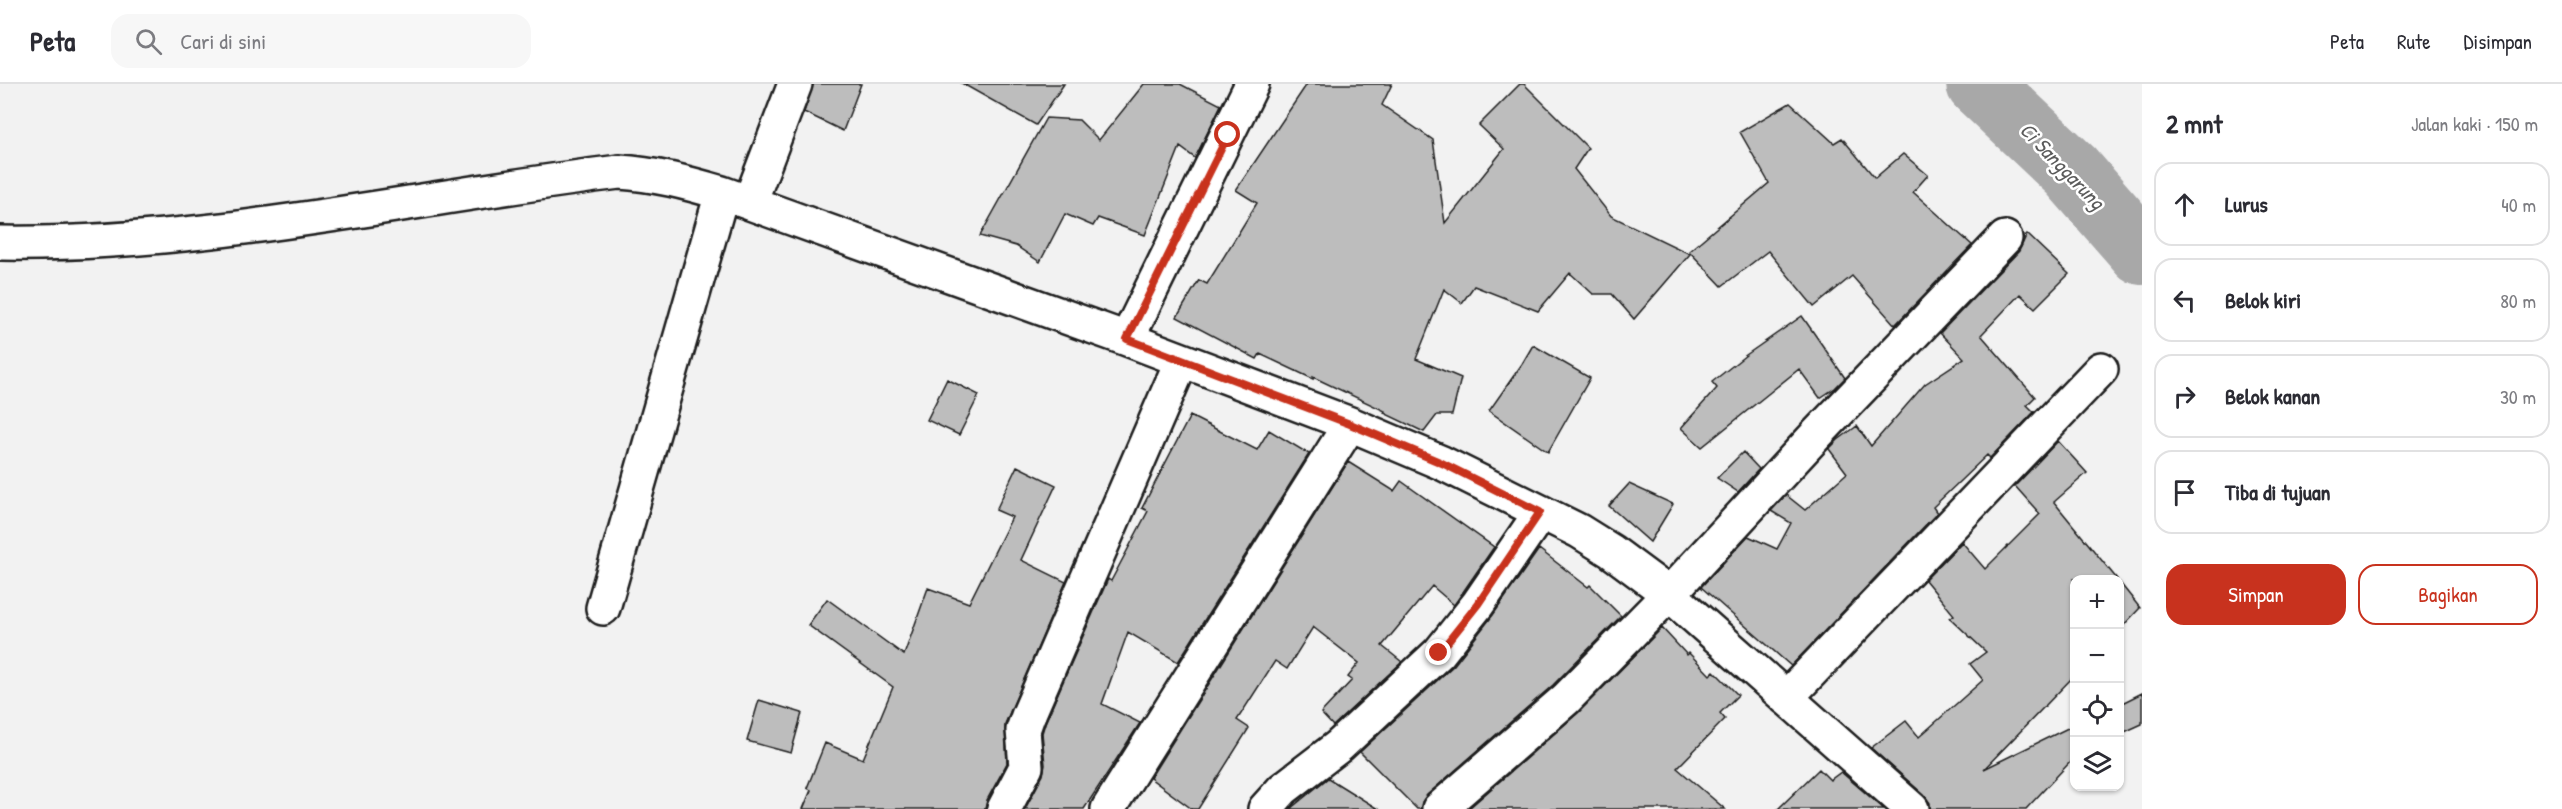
<!DOCTYPE html>
<html lang="id">
<head>
<meta charset="utf-8">
<style>
	body { margin:0; font-family:"Patrick Hand",sans-serif; background:#f7f7f7; color:#2b2b33 }
	.controls { position:absolute; right:18px; bottom:18px; display:grid; overflow:hidden; border-radius:12px; box-shadow:0 2px 4px #0004 }
	.controls button { width:54px; height:54px; display:grid; place-items:center; padding:0; border:0; border-bottom:2px solid #e1e1e2; background:#fff; color:#2b2b33; font:30px sans-serif }
	.stop { position:absolute; width:18px; height:18px; margin:-14px; border:4px solid #c8321e; border-radius:50%; background:#fff }
	.stop.end { background:#c8321e; border-color:#fff; box-shadow:0 2px 6px #0008 }
	.list { margin:0; padding:0; list-style:none }
	h2 { display:flex; justify-content:space-between; align-items:center; height:78px; margin:0; padding:0 24px; font-size:26px }
	h2 small { font-size:20px; font-weight:400; color:#7c7c81 }
	.list li { display:grid; grid-template-columns:39px 1fr auto; gap:18px; align-items:center; box-sizing:border-box; height:84px; margin:0 12px 12px; padding:0 12px; border:2px solid #e1e1e2; border-radius:18px }
	.list b { display:block; font-size:22px; white-space:nowrap }
	.list em { font-size:20px; font-style:normal; color:#7c7c81 }
	.actions { display:flex; gap:12px; padding:18px 24px }
	.actions a { flex:1; padding:14px 0; border:2px solid #c8321e; border-radius:18px; text-align:center; font-size:21px; color:#c8321e }
	.actions .main { background:#c8321e; color:#fff }
	.icon { flex:none; width:33px; height:33px; fill:none; stroke:currentColor; stroke-width:2; stroke-linecap:round; stroke-linejoin:round }
	.map { position:relative; flex:none; width:2142px; height:725px; overflow:hidden }
	header { display:flex; align-items:center; gap:36px; box-sizing:border-box; height:84px; padding:0 30px; background:#fff; border-bottom:2px solid #e1e1e2 }
	header strong { font-size:28px }
	nav { display:flex; gap:33px; margin-inline-start:auto; font-size:21px }
	.search { width:420px; height:54px; background:#f7f7f7; display:flex; align-items:center; gap:15px; box-sizing:border-box; padding:0 21px; border-radius:18px; color:#7c7c81; font-size:22px }
	main { display:flex }
	aside { flex:1; background:#fff }
	.map>svg:first-child { display:block }
	.lines { fill:none; stroke-linecap:round; stroke-linejoin:round }
	.river { stroke:#a8a8a8; stroke-width:66 }
	.building { fill:#bdbdbd; stroke:#1c1c1c; stroke-width:1.5 }
	.street-casing { stroke:#1c1c1c; stroke-width:38 }
	.street { stroke:#fff; stroke-width:33 }
	.route { stroke:#c8321e; stroke-width:8 }
	.labels { text-anchor:middle; stroke-width:5; stroke-linejoin:round; paint-order:stroke }
	.water-label { font-size:21px; font-style:italic; fill:#5b5b5b; stroke:#fff }
</style>
</head>
<body>
<header>
<strong>Peta</strong>
<div class="search"><svg class="icon" aria-label="search" viewBox="0 0 24 24"><circle cx="10" cy="10" r="6"/><path d="M15 15l6 6"/></svg>Cari di sini</div>
<nav><a>Peta</a><a>Rute</a><a>Disimpan</a></nav>
</header>
<main>
<div class="map">
<svg width="2142" height="725" viewBox="0 0 2142 725">
	<rect width="100%" height="100%" fill="#f2f2f2"/>
	<filter id="ink" filterUnits="userSpaceOnUse"><feTurbulence type="fractalNoise" baseFrequency=".0167" numOctaves="2"/><feDisplacementMap in="SourceGraphic" scale="12" xChannelSelector="R" yChannelSelector="G"/><feConvolveMatrix kernelMatrix="1 2 1 2 8 2 1 2 1" color-interpolation-filters="sRGB"/></filter>
	<g filter="url(#ink)">
		<g class="lines">
			<path class="river" d="M 1979,0 L 2071,87 L 2142,168"/>
		</g>
		<path class="building" d="M 813,0 L 861,0 L 843,47 L 804,28 Z
			M 963,0 L 1064,0 L 1036,41 Z
			M 1144,0 L 1180,0 L 1221,21 L 1195,74 L 1180,63 L 1145,151 L 1098,134 L 1093,142 L 1065,130 L 1040,178 L 1016,162 L 980,152 L 1046,34 L 1079,36 L 1099,56 Z
			M 1307,0 L 1392,0 L 1382,21 L 1433,56 L 1445,139 L 1504,65 L 1479,41 L 1520,0 L 1524,0 L 1588,64 L 1574,85 L 1611,132 L 1690,170 L 1634,235 L 1612,210 L 1593,210 L 1570,189 L 1538,227 L 1474,202 L 1462,219 L 1444,205 L 1416,275 L 1461,294 L 1452,331 L 1437,331 L 1424,348 L 1384,329 L 1385,327 L 1313,293 L 1313,295 L 1260,270 L 1257,275 L 1177,233 L 1199,196 L 1207,200 L 1257,119 L 1236,106 Z
			M 1790,19 L 1834,59 L 1842,54 L 1875,94 L 1903,70 L 1928,91 L 1913,108 L 1972,161 L 1895,241 L 1852,192 L 1814,223 L 1768,167 L 1722,202 L 1689,167 L 1769,99 L 1740,48 Z
			M 2027,150 L 2069,190 L 2035,224 L 2020,210 L 1981,251 L 2035,313 L 2027,321 L 2034,328 L 1990,374 L 1987,371 L 1933,423 L 1937,429 L 1791,582 L 1701,503 L 1748,452 L 1777,465 L 1791,439 L 1771,427 L 1786,411 L 1805,426 L 1847,389 L 1829,365 L 1838,356 L 1857,342 L 1871,362 L 1925,300 L 1964,274 L 1940,249 L 2019,167 Z
			M 1802,232 L 1845,294 L 1835,304 L 1820,314 L 1799,285 L 1702,363 L 1681,344 L 1717,304 L 1712,298 L 1746,271 Z
			M 1533,261 L 1590,294 L 1548,368 L 1489,327 L 1522,280 Z
			M 947,295 L 979,311 L 959,351 L 927,336 Z
			M 1190,332 L 1257,366 L 1269,346 L 1309,370 L 1178,578 L 1128,548 L 1102,620 L 1140,639 L 1084,725 L 1025,725 L 1043,691 L 1045,681 L 1042,649 L 1045,639 L 1108,495 L 1111,497 L 1148,427 L 1142,424 Z
			M 2058,357 L 2087,389 L 2054,418 L 2117,495 L 2074,495 L 2074,592 L 1984,685 L 2074,641 L 2074,680 L 2072,676 L 2026,725 L 1930,725 L 1930,719 L 1924,711 L 1871,664 L 1906,637 L 1919,653 L 1983,596 L 1970,580 L 1986,568 L 1950,534 L 1954,531 L 1925,496 L 1962,458 L 1985,485 L 2040,430 L 2015,402 Z
			M 1743,368 L 1759,385 L 1738,408 L 1717,394 Z
			M 1348,378 L 1394,407 L 1401,397 L 1494,463 L 1454,521 L 1432,502 L 1382,562 L 1402,578 L 1333,642 L 1321,629 L 1352,596 L 1348,593 L 1359,579 L 1313,543 L 1287,585 L 1275,577 L 1237,636 L 1249,644 L 1198,725 L 1192,725 L 1150,694 Z
			M 1017,382 L 1056,401 L 1021,476 L 1066,498 L 1005,640 L 1007,679 L 987,716 L 985,725 L 803,725 L 811,706 L 807,704 L 825,659 L 863,675 L 893,603 L 808,541 L 827,515 L 904,571 L 928,504 L 969,519 L 1012,433 L 996,426 Z
			M 1629,400 L 1673,420 L 1650,458 L 1609,422 Z
			M 1539,465 L 1588,503 L 1590,501 L 1621,532 L 1553,601 L 1427,711 L 1422,718 L 1421,725 L 1417,725 L 1360,668 L 1454,581 L 1493,531 Z
			M 2120,499 L 2140,524 L 2120,545 Z
			M 1662,544 L 1687,571 L 1689,569 L 1710,591 L 1714,587 L 1738,611 L 1720,629 L 1725,635 L 1677,684 L 1725,725 L 1468,725 L 1578,629 Z
			M 2142,609 L 2142,640 L 2120,650 L 2120,620 Z
			M 759,616 L 802,629 L 791,669 L 747,657 Z
			M 1819,685 L 1830,696 L 1841,688 L 1884,725 L 1778,725 Z
			M 1328,694 L 1378,725 L 1290,725 Z"/>
		<g class="lines">
			<defs>
				<path id="street" d="M 750,118 L 795,0
					M 0,159 C 209,162 413,113 619,88 C 655,90 688,99 722,109 L 1127,255 L 1350,340 L 1442,379 L 1579,447 L 1611,467 L 1669,510 L 1912,725
					M 1127,255 L 1252,0
					M 603,524 L 722,109
					M 1786,614 L 2101,285
					M 1004,725 L 1026,683 L 1023,646 L 1028,632 L 1182,276
					M 1108,725 L 1350,340
					M 1265,725 L 1283,705 L 1339,662 L 1439,569 L 1478,520 L 1541,428
					M 1439,725 L 1566,615 L 1669,510 L 1818,349 L 2005,154"/>
			</defs>
			<use href="#street" class="street-casing"/>
			<use href="#street" class="street"/>
		</g>
	</g>
	<g class="lines" filter="url(#ink)">
		<path class="route" d="M 1228,51 L 1127,255 L 1350,340 L 1442,379 L 1540,428 L 1478,520 L 1439,569"/>
	</g>
	<g class="labels">
		<g class="water-label">
			<text transform="translate(2062 82) rotate(46)" y="7">Ci Sanggarung</text>
		</g>
	</g>
</svg>
<div class="controls">
<button>+</button>
<button>−</button>
<button><svg class="icon" aria-label="locate" viewBox="0 0 24 24"><circle cx="12" cy="12" r="6"/><path d="M12 2v4M12 18v4M2 12h4M18 12h4"/></svg></button>
<button><svg class="icon" aria-label="layers" viewBox="0 0 24 24"><path d="M12 4l9 5-9 5-9-5zM3 14l9 5 9-5"/></svg></button>
</div>
<div class="stop" style="left:1228px;top:51px"></div>
<div class="stop end" style="left:1439px;top:569px"></div>
</div>
<aside>
<h2>2 mnt<small>Jalan kaki · 150 m</small></h2>
<ul class="list">
<li><svg class="icon" aria-label="ahead" viewBox="0 0 24 24"><path d="M12 20V5M6 11l6-6 6 6"/></svg><div><b>Lurus</b></div><em>40 m</em></li>
<li><svg class="icon" aria-label="left" viewBox="0 0 24 24"><path d="M17 20v-9H6M10 6l-5 5 5 5"/></svg><div><b>Belok kiri</b></div><em>80 m</em></li>
<li><svg class="icon" aria-label="right" viewBox="0 0 24 24"><path d="M7 20v-9h11M14 6l5 5-5 5"/></svg><div><b>Belok kanan</b></div><em>30 m</em></li>
<li><svg class="icon" aria-label="arrive" viewBox="0 0 24 24"><path d="M6 21V4h12l-3 4 3 4H6"/></svg><div><b>Tiba di tujuan</b></div></li>
</ul>
<div class="actions"><a class="main">Simpan</a><a>Bagikan</a></div>
</aside>
</main>
</body>
</html>
